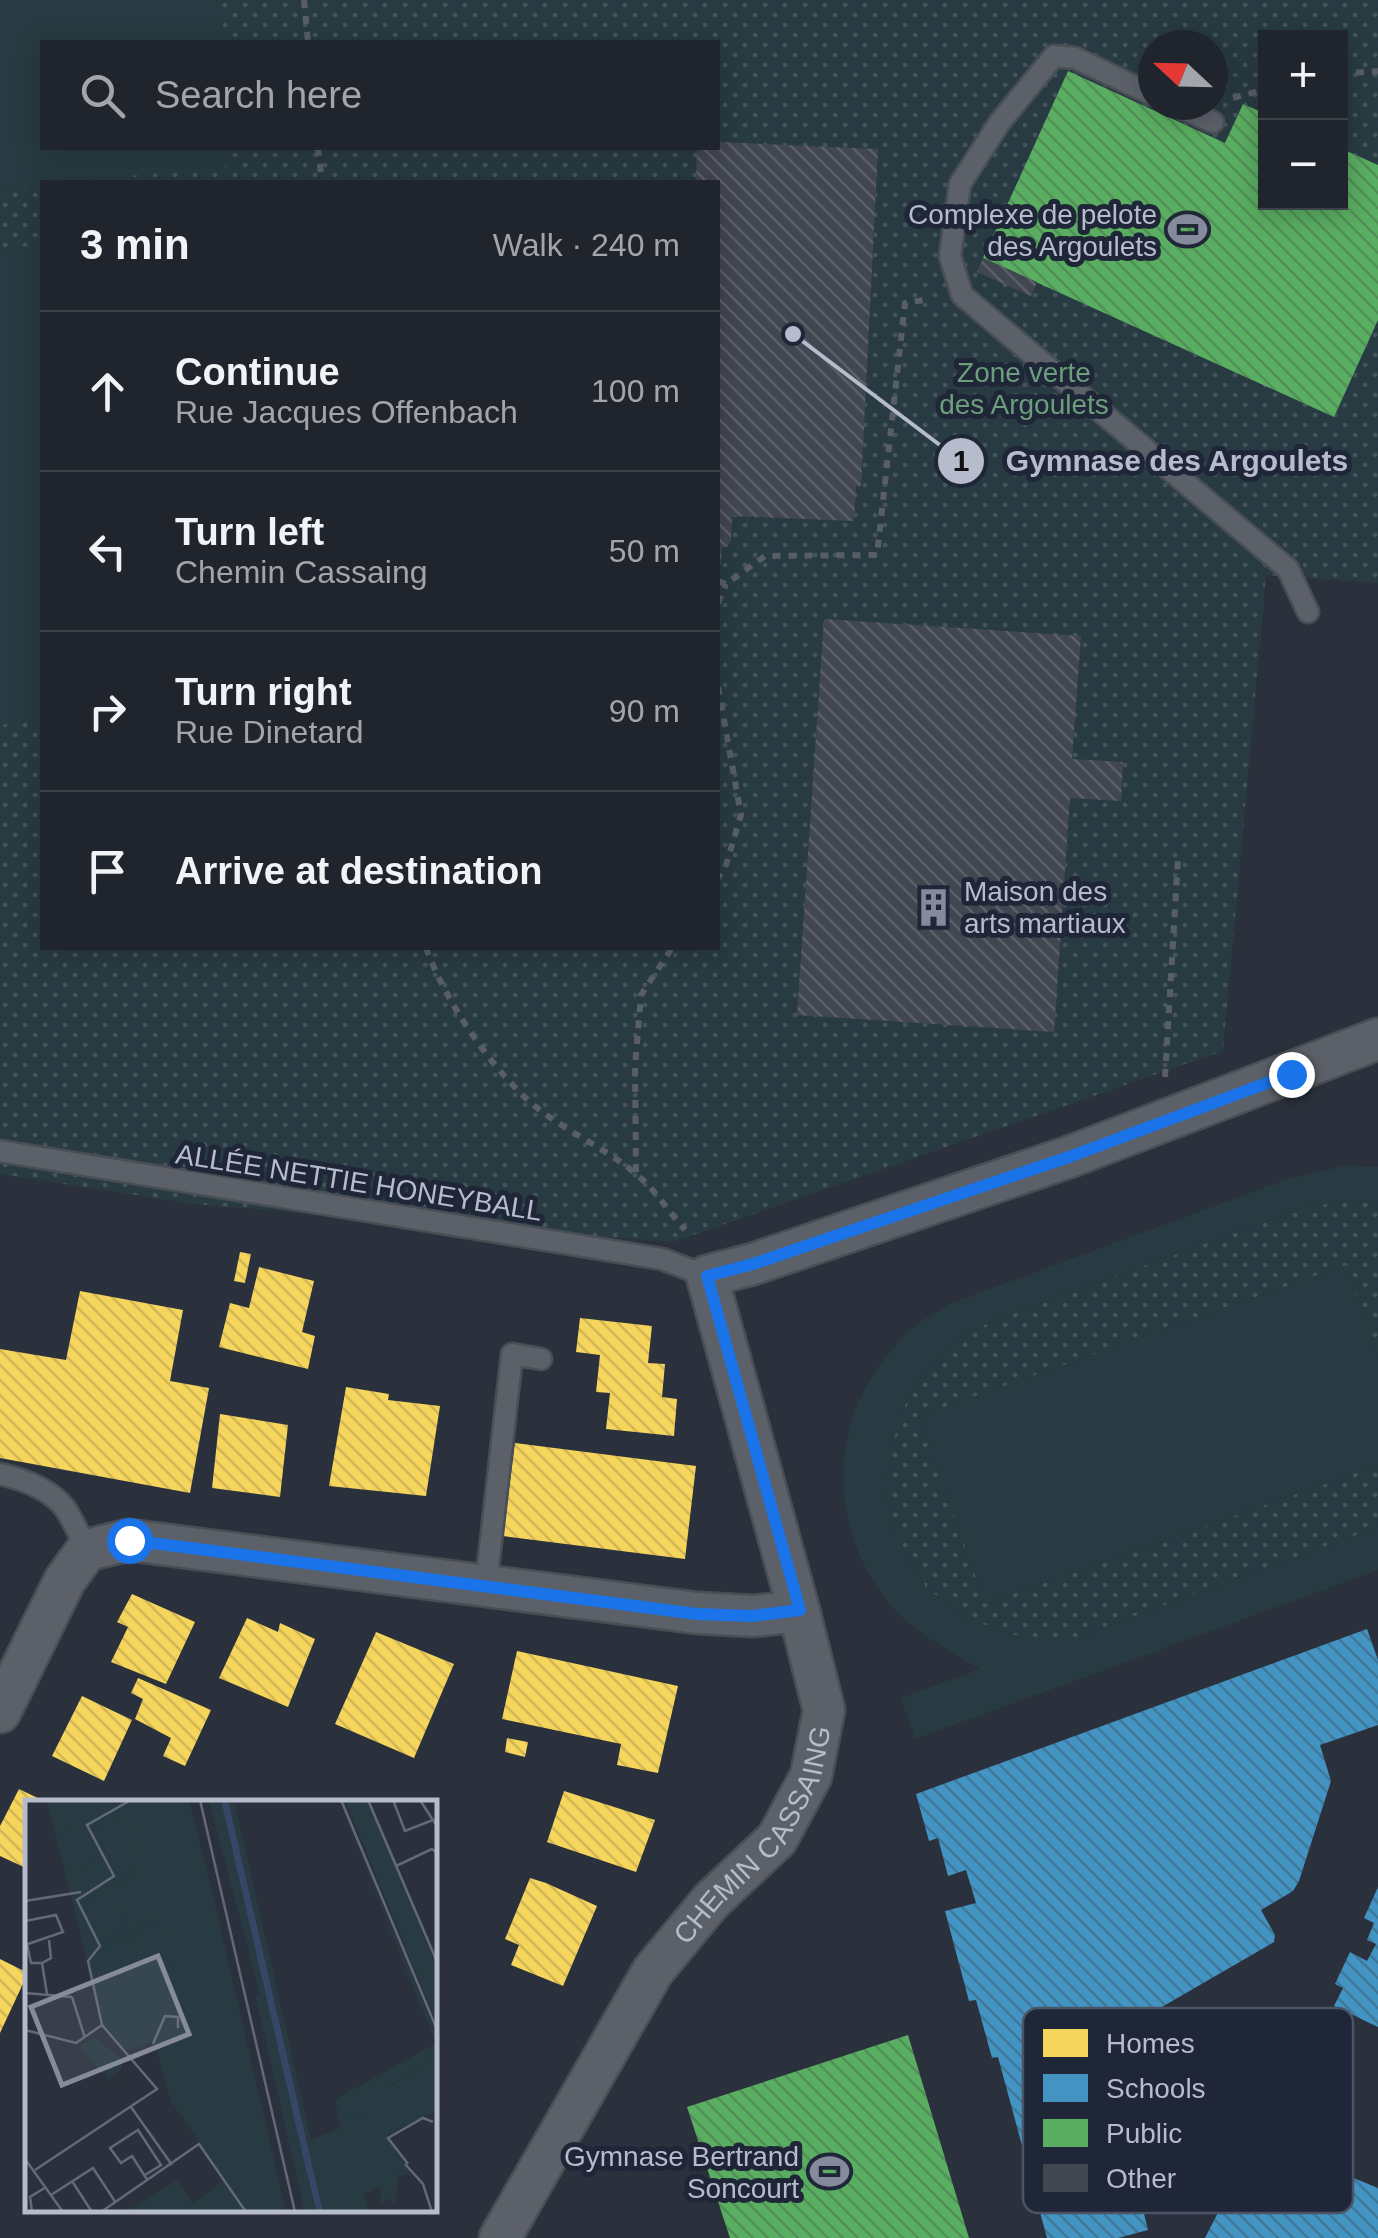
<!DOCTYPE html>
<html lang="en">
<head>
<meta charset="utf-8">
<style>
	body { margin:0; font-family:Arial,sans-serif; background:#282d35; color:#f1f3f6 }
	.controls { position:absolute; right:30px; top:30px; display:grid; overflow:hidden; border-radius:0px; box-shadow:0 5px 25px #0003 }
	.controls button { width:90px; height:90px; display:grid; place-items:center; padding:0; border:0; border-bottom:2px solid #3d4249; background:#20252d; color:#f1f3f6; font:50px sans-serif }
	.compass { position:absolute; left:1138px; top:30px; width:90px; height:90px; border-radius:50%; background:#20252d; box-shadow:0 5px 25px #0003; rotate:292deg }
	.stop { position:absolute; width:30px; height:30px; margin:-22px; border:8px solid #1a73e8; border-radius:50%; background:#fff }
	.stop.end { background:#1a73e8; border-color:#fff; box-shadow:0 2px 10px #0008 }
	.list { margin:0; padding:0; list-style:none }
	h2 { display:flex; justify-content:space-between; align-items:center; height:130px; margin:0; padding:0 40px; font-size:42px }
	h2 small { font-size:32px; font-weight:400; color:#a2a5aa }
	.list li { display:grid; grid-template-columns:65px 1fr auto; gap:30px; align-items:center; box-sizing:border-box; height:160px; padding:0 40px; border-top:2px solid #3d4249 }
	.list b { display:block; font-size:38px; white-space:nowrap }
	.list p { margin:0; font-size:32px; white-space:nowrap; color:#a2a5aa }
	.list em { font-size:32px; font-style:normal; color:#a2a5aa }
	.icon { flex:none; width:55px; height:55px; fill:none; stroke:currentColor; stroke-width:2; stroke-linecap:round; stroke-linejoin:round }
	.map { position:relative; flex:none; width:1378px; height:2238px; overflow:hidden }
	.search { position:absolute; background:#20252d; box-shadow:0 5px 25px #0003; left:40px; top:40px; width:680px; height:110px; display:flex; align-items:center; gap:25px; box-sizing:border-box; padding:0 35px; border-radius:0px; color:#a2a5aa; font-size:38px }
	.panel { position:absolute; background:#20252d; box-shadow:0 5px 25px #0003; left:40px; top:180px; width:680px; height:770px; border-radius:0px }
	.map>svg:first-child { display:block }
	.green { fill:url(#green-dots); fill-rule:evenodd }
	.pitch { fill:#283b42 }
	.homes { fill:url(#homes-back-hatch) }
	.schools { fill:url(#schools-back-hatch) }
	.public { fill:url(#public-back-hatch) }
	.building { fill:url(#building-back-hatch) }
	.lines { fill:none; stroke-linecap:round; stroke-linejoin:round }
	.service-casing { stroke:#494e55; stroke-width:25 }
	.minor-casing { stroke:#494e55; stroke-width:45 }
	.path { stroke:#595e66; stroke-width:6; stroke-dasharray:8 8; stroke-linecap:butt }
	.service { stroke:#5c6069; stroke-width:20 }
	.minor { stroke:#5c6069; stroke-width:40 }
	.route { stroke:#1a73e8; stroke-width:12 }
	.labels { text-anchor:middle; stroke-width:10; stroke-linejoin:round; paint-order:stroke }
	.poi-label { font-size:28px; fill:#b6bccc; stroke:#1e2637; text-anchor:end }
	.park-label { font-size:28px; fill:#6c9e7d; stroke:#1e2637 }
	.street-label { font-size:28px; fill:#b6bccc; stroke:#1e2637 }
	.inset-road { fill:none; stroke:#636976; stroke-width:2.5 }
	.view { fill:#858b9a; fill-opacity:0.15; stroke:#858b9a; stroke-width:5 }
	.inset-edge { fill:none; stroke:#b6bccc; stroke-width:5 }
	.key { fill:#1e2637; stroke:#4c5364; stroke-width:2.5 }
	.key-label { font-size:28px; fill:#b6bccc }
	.leader { fill:none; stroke:#b6bccc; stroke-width:4 }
	.callout-dot { fill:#b6bccc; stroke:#1e2637; stroke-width:4 }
	.mark-label { font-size:30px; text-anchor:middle; font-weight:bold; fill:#111 }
	.callout-label { font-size:30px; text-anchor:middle; font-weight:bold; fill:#b6bccc; stroke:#1e2637; stroke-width:10; stroke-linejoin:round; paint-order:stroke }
</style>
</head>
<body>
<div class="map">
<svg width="1378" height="2238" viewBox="0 0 1378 2238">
	<defs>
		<pattern id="green-dots" width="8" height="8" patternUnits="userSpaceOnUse" patternTransform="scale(2.5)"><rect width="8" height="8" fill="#283b42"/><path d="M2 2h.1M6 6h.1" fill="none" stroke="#45555c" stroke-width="1.8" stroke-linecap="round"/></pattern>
		<pattern id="homes-back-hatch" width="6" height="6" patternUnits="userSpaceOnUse" patternTransform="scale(2.5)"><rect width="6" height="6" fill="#f6d55c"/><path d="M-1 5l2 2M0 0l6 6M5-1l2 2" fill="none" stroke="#d0b656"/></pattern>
		<pattern id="schools-back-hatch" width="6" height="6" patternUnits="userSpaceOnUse" patternTransform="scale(2.5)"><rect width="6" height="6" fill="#4393c3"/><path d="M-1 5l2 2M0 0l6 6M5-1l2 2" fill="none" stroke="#3f789b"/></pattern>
		<pattern id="public-back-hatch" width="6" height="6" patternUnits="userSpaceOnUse" patternTransform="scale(2.5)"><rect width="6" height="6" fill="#5aae61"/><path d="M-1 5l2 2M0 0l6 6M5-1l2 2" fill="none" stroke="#519058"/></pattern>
		<pattern id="building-back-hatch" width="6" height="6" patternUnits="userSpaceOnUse" patternTransform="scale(2.5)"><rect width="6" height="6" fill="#424650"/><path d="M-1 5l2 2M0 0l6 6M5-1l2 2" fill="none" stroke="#5b5f68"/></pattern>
	</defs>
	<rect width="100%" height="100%" fill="#2b313c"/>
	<path class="green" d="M 0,0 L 1378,0 L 1378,583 L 1266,575 L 1223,1051 L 673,1242 L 194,1204 L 0,1174 ZM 1266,38 L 1340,38 L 1340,202 L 1266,202 ZM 42,42 L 718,42 L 718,148 L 42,148 ZM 1153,45 L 1213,45 L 1213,105 L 1153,105 ZM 42,182 L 718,182 L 718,948 L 42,948 Z
		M 1353,1200 L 1378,1201 L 1378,1355 L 1346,1266 L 985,1604 L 1378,1465 L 1378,1527 L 1077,1637 L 1022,1637 L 972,1621 L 927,1589 L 899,1542 L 886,1498 L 890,1449 L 908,1397 L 933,1361 L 959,1339 L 988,1323 L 1302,1208 Z"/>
	<path class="pitch" d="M 0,0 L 216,0 L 220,42 L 42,42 L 42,148 L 230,148 L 232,166 L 66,182 L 42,182 L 42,185 L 0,189 Z
		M 42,245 L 42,721 L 0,725 L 0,249 Z
		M 1344,1166 L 1378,1167 L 1378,1201 L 1353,1200 L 1302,1208 L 988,1323 L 959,1339 L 933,1361 L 908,1397 L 890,1449 L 886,1498 L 899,1542 L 927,1589 L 972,1621 L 1022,1637 L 1077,1637 L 1378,1527 L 1378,1570 L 915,1739 L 901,1698 L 980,1669 C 947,1648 914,1634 888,1602 C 820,1517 831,1400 913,1328 C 924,1318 939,1311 952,1303 L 1288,1179 Z
		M 1346,1265 L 1378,1355 L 1378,1465 L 985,1604 L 919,1416 Z"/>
	<path class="homes" d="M 240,1252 L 251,1254 L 245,1283 L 234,1281 Z
		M 259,1267 L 314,1281 L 302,1332 L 315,1336 L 308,1369 L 219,1347 L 230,1303 L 249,1308 Z
		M 80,1291 L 183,1310 L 170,1381 L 209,1388 L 190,1493 L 0,1458 L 0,1349 L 66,1360 Z
		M 580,1318 L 652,1326 L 648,1363 L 665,1364 L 662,1397 L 677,1399 L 674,1436 L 606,1429 L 610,1393 L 596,1392 L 600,1355 L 576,1352 Z
		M 346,1387 L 389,1394 L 388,1400 L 440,1406 L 426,1496 L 329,1486 Z
		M 220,1414 L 288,1425 L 280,1497 L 212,1488 Z
		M 515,1443 L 696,1466 L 685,1559 L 503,1536 Z
		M 132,1594 L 195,1622 L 166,1684 L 111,1662 L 128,1627 L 117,1622 Z
		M 247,1618 L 278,1632 L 280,1623 L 315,1639 L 288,1707 L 219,1678 Z
		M 376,1632 L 454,1664 L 414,1758 L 335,1724 Z
		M 517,1651 L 678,1686 L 658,1773 L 617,1765 L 621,1744 L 502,1719 Z
		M 138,1678 L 211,1710 L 185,1766 L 163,1756 L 171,1738 L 135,1719 L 143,1699 L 131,1693 Z
		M 82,1696 L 132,1720 L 104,1781 L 52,1756 Z
		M 507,1738 L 528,1742 L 525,1757 L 505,1752 Z
		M 19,1789 L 48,1803 L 28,1803 L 28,1869 L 0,1856 L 0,1826 Z
		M 564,1791 L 655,1820 L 636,1872 L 547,1842 Z
		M 530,1878 L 546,1883 L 597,1906 L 563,1986 L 511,1965 L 519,1945 L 505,1939 Z
		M 0,1959 L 28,1973 L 0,2033 Z"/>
	<path class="schools" d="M 1367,1629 L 1378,1660 L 1378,1725 L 1320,1745 L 1331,1781 L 1299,1881 L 1293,1891 L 1261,1910 L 1275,1935 L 1274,1942 L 1148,2015 L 1094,2030 L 1113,2098 L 1099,2102 L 1116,2165 L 1131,2161 L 1148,2230 L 1118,2238 L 1047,2238 L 998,2057 L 992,2058 L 976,2000 L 969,2001 L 945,1911 L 976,1903 L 966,1870 L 948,1876 L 938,1838 L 929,1841 L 916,1794 Z
		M 1378,1887 L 1378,2027 L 1334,2006 L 1343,1988 L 1335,1984 L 1350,1952 L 1367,1961 L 1376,1944 L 1367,1940 L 1374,1923 L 1364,1918 Z
		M 1300,2156 L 1378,2188 L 1378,2238 L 1205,2238 L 1235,2179 Z"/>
	<path class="public" d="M 1068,71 L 1225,143 L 1243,104 L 1266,114 L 1266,202 L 1340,202 L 1340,148 L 1378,165 L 1378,320 L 1334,417 L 983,258 Z
		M 908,2035 L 969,2238 L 730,2238 L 687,2107 Z"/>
	<path class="building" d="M 718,142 L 878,149 L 861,486 L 856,486 L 854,521 L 732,516 L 731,541 L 728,546 L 722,548 L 721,565 L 718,564 L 718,182 L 696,182 L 697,148 L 718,148 Z
		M 983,258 L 1037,282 L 1031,296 L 977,272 Z
		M 824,619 L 1081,636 L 1072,759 L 1123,762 L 1121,801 L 1070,798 L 1054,1032 L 797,1015 Z"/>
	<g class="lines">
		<defs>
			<path id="service" d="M 1153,95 L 1075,58 L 1054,56 L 1000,122 L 960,184 L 950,256 L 962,295 L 1288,569 L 1308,612
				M 1175,105 L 1213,122
				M 0,1151 L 662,1259 L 707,1276
				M 0,1474 C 22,1479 49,1489 64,1507 C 73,1519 80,1537 87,1550
				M 486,1585 L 512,1354 L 541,1359"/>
			<g id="minor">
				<path d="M 0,1712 L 65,1580 L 87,1550 L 129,1540 L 697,1613 L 753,1616 L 799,1611"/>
				<path id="s1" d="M 500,2238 L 653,1971 L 711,1901 L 777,1839 L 811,1776 L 824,1710 L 799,1611 L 707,1276 L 753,1264 L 1069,1157 L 1378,1039"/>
			</g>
		</defs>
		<use href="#service" class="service-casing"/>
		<use href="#minor" class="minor-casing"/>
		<path class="path" d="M 304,0 L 308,42
			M 1340,74 L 1378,71
			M 1233,98 L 1266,89
			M 318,148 L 322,182
			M 718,581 L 726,584 L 765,556 L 877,555 L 905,303 L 930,299
			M 718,603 L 726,584
			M 718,687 L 741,815 L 726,865 L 718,878
			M 426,948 C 446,1003 497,1079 545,1114 C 574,1135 607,1150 635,1173 C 654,1188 669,1212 685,1230
			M 1165,1077 L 1178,858
			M 636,1172 L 635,1067 L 641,995 L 672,948"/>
		<use href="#service" class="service"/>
		<use href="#minor" class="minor"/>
	</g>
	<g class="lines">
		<path class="route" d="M 129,1540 L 697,1614 L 752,1616 L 800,1610 L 707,1276 L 753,1264 L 1069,1157 L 1291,1074"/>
	</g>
	<defs>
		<symbol id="stadium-bare" viewBox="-9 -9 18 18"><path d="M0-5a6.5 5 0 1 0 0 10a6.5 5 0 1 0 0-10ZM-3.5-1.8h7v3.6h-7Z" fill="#858b9a" stroke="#1e2637" stroke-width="2.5" paint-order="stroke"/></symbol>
		<symbol id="building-bare" viewBox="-9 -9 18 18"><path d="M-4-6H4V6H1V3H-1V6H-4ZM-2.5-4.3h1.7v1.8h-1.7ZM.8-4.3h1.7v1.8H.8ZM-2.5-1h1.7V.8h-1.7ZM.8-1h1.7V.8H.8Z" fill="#858b9a" stroke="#1e2637" stroke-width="2.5" paint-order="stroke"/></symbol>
	</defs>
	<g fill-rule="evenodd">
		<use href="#stadium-bare" x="1160" y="202" width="55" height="55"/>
		<use href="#building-bare" x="906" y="880" width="55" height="55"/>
		<use href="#stadium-bare" x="802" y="2144" width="55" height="55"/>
	</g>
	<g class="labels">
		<g class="poi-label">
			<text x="1157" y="224">Complexe de pelote<tspan x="1157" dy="32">des Argoulets</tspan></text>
			<text x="964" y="901" text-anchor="start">Maison des<tspan x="964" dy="32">arts martiaux</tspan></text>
			<text x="799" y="2166">Gymnase Bertrand<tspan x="799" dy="32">Soncourt</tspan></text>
		</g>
		<g class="park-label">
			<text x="1024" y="382">Zone verte<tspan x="1024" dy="32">des Argoulets</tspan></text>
		</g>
		<g class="street-label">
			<text transform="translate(359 1182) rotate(9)" y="10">ALLÉE NETTIE HONEYBALL</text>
			<text dy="10" stroke="none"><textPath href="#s1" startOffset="480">CHEMIN CASSAING</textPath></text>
		</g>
	</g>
	<g transform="translate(25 1800)">
		<rect width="412" height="412" fill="#2b313c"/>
		<path d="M 164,0 L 186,87 L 261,412 L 103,410 L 152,380 L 168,404 L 200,379 L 146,301 L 129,241 L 101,250 L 78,223 L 22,2 ZM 184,0 L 196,0 L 292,412 L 280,412 L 231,198 L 235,195 ZM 203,0 L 209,0 L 286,340 L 315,328 L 314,320 L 412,256 L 412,310 L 361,336 L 386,374 L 373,375 L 370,406 L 365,399 L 356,404 L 355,386 L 339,395 L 344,412 L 298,412 ZM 313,0 L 412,235 L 412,246 L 411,243 ZM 320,0 L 342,0 L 412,167 L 412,224 Z" fill="#283b42"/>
		<path d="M 411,243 L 412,256 L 366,285 L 342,312 L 314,320 L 310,300 Z" fill="#283b42"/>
		<path d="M 95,16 L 120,61 L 93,76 L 69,31 ZM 58,21 L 77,56 L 55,68 L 36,33 ZM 111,75 L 134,118 L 107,132 L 84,89 ZM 81,90 L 102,130 L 76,144 L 54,104 ZM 131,124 L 151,162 L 128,173 L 109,136 ZM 105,136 L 126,176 L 100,189 L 79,150 ZM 69,237 L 97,259 L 97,270 L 85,277 L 90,286 L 55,248 ZM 150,384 L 165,411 L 106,412 L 105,410 Z" fill="#283b42"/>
		<path d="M 196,0 L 203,0 L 298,412 L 292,412 L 280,365 Z" fill="#374666"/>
		<path class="inset-road" d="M 175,0 L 270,412M 316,0 L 413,232M 343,0 L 413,164M 368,0 L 380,31 L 408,20M 395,0 L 413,28M 371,66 L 407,49 L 413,54M 0,101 L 56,92M 0,121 L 31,115 L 38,132 L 0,145M 2,144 L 6,163 L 17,163 L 26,158 L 24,140M 17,163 L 22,194M 0,193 L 47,197M 47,197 L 60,238M 0,230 L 51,243 L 77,225M 128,244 L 140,216 L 153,217 L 153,228M 106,307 L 147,365M 0,359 L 38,412M 380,364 L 398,384 L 407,412M 383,364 L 363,338 L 398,318 L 408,322M 10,370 L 132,289 L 77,225 L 63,161 L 75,146 L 52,100 L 89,76 L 62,25 L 106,0M 120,375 L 136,365 L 113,330 L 85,348 L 96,363 L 107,356 L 123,381M 47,381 L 67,412M 26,395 L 68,368 L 91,403M 7,412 L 5,397 L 21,387M 76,412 L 174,344 L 221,412"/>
		<path class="view" d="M 133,156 L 164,234 L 37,285 L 6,207 Z"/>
		<rect width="412" height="412" class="inset-edge"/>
	</g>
	<rect x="1023" y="2008" width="330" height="205" rx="15" class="key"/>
	<rect x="1043" y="2029" width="45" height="28" fill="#f6d55c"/>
	<rect x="1043" y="2074" width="45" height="28" fill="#4393c3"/>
	<rect x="1043" y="2119" width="45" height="28" fill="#5aae61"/>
	<rect x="1043" y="2164" width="45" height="28" fill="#424650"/>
	<g class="key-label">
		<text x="1106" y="2053">Homes</text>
		<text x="1106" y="2098">Schools</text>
		<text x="1106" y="2143">Public</text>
		<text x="1106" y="2188">Other</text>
	</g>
	<path class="leader" d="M793 334L961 461"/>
	<g class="callout-dot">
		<circle cx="793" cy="334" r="10"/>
		<circle cx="961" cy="461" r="25"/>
	</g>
	<g class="mark-label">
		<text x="961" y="471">1</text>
	</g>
	<g class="callout-label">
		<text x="1177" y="471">Gymnase des Argoulets</text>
	</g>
</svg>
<div class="controls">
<button>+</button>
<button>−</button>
</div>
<svg class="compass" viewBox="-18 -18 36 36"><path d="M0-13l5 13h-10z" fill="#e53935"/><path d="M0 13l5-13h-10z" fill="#a2a5aa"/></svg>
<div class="stop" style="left:129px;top:1540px"></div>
<div class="stop end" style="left:1291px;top:1074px"></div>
<div class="search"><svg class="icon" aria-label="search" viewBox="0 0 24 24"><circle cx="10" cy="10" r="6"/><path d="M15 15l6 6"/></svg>Search here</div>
<section class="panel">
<h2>3 min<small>Walk · 240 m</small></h2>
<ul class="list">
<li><svg class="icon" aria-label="ahead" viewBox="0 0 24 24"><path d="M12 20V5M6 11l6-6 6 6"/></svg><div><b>Continue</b><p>Rue Jacques Offenbach</p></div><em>100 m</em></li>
<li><svg class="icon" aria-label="left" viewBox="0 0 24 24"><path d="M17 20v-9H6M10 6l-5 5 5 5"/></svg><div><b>Turn left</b><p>Chemin Cassaing</p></div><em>50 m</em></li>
<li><svg class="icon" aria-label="right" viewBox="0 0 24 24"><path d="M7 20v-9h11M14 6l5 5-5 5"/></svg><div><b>Turn right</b><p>Rue Dinetard</p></div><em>90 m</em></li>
<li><svg class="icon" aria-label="arrive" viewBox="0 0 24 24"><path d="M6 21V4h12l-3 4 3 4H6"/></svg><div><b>Arrive at destination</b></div></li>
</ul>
</section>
</div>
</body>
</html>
